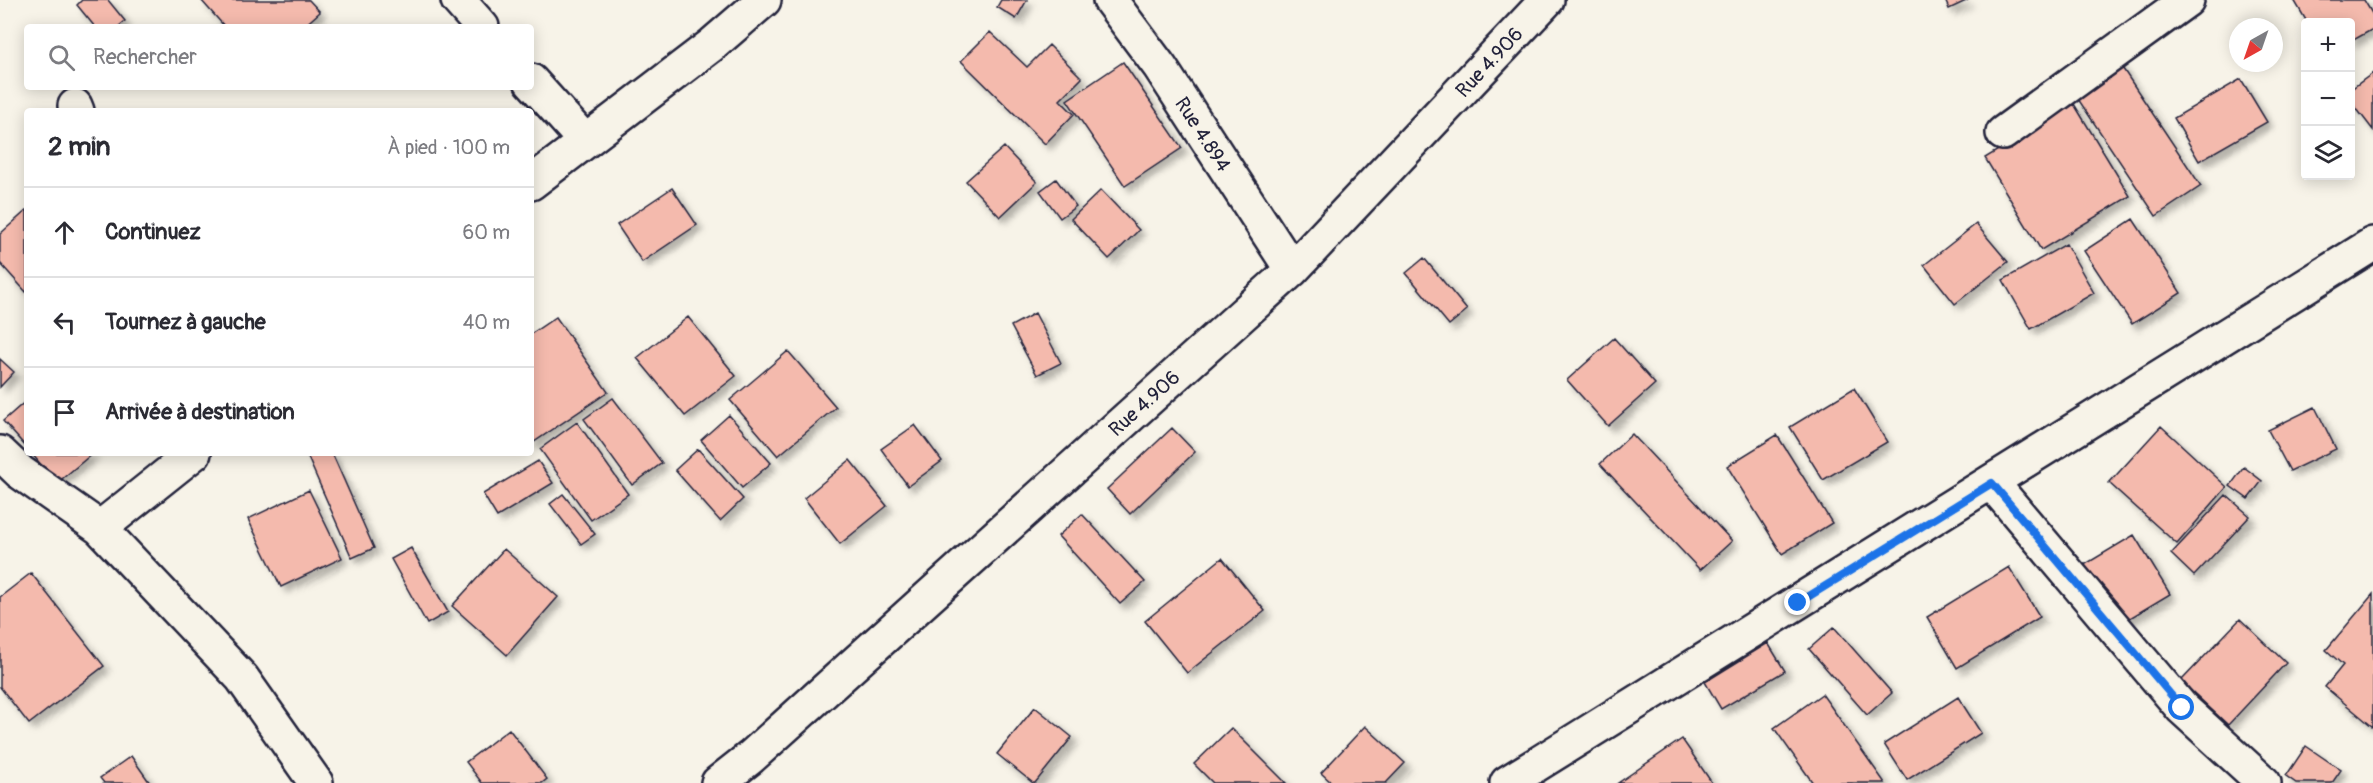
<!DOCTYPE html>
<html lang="fr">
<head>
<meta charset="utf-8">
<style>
	body { margin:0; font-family:Pangolin,sans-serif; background:#f7f7f7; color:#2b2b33 }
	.controls { position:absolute; right:18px; top:18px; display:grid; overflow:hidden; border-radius:6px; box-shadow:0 3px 15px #0003 }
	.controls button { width:54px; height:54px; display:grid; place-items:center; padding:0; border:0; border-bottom:2px solid #e1e1e2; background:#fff; color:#2b2b33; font:30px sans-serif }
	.compass { position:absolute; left:2229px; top:18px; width:54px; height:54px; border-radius:50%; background:#fff; box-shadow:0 3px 15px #0003; rotate:220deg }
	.stop { position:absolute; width:18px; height:18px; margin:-14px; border:4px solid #1a73e8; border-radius:50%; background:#fff }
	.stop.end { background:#1a73e8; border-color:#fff; box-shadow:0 2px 6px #0008 }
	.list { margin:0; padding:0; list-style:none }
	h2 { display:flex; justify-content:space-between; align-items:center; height:78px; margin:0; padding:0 24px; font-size:26px }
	h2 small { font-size:20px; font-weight:400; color:#7c7c81 }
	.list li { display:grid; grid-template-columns:39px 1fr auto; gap:18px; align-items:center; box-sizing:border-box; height:90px; padding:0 24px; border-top:2px solid #e1e1e2 }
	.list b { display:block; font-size:22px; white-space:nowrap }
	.list em { font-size:20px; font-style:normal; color:#7c7c81 }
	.icon { flex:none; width:33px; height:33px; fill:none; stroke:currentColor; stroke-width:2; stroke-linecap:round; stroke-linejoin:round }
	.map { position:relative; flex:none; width:2373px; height:783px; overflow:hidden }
	.search { position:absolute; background:#fff; box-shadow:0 3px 15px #0003; left:24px; top:24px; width:510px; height:66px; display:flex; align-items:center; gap:15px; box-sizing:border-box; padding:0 21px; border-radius:6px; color:#7c7c81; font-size:22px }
	.panel { position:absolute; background:#fff; box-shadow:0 3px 15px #0003; left:24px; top:108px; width:510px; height:348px; border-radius:6px }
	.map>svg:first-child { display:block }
	.building { fill:#f4baad; stroke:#22223b; stroke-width:1.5; filter:url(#shadow) }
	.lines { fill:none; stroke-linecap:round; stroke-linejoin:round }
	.street-casing { stroke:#22223b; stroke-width:38 }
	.street { stroke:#f7f3e8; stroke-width:33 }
	.route { stroke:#1a73e8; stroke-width:8 }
	.labels { text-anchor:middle; stroke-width:4.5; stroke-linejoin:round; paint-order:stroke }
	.street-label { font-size:20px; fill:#22223b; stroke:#f7f3e8 }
</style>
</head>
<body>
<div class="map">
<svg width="2373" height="783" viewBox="0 0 2373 783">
	<defs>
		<filter id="shadow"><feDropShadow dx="5.5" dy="5.5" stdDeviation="3" flood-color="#0004"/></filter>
	</defs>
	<rect width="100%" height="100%" fill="#f7f3e8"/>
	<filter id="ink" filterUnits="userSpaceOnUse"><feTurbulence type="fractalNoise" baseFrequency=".0167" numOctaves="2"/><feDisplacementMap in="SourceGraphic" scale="12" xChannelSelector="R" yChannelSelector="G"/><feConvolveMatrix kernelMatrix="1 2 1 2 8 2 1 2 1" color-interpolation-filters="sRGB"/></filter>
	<g filter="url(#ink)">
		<path class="building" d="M 82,0 L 108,0 L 125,21 L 118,27 L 95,27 L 77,5 Z
			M 201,0 L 309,0 L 320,12 L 303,27 L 225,27 Z
			M 1001,0 L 1027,0 L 1016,19 L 997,7 Z
			M 1945,0 L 1968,0 L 1949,9 Z
			M 2294,0 L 2364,0 L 2373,15 L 2373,29 L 2350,42 L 2350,22 L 2307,22 Z
			M 990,32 L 1027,67 L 1049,45 L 1082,78 L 1060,100 L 1074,114 L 1045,144 L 961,61 Z
			M 1123,62 L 1182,148 L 1125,186 L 1067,100 Z
			M 2119,63 L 2201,186 L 2156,216 L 2074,93 Z
			M 2373,73 L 2373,130 L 2350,100 L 2350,90 Z
			M 2241,79 L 2267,122 L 2199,161 L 2174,118 Z
			M 2074,104 L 2130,196 L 2041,250 L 1985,158 Z
			M 1004,147 L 1037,182 L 1000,217 L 966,181 Z
			M 1056,179 L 1076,206 L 1060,218 L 1040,191 Z
			M 672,188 L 697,225 L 642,262 L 617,225 Z
			M 1101,190 L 1139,230 L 1109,259 L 1071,219 Z
			M 27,210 L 27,293 L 0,263 L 0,234 Z
			M 2133,219 L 2181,293 L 2132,324 L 2084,251 Z
			M 1976,224 L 2008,262 L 1955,304 L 1924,265 Z
			M 2066,244 L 2094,293 L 2031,329 L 2003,280 Z
			M 1424,258 L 1467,310 L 1449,325 L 1406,273 Z
			M 1035,313 L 1061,363 L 1037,375 L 1011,326 Z
			M 556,317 L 608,392 L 531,444 L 531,334 Z
			M 688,317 L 736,376 L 685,416 L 637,358 Z
			M 1614,338 L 1655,384 L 1608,426 L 1567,380 Z
			M 788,351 L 836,407 L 778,456 L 730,400 Z
			M 0,359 L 14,372 L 0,387 Z
			M 1854,388 L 1887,442 L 1823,480 L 1790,427 Z
			M 613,398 L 662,463 L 632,485 L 584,419 Z
			M 27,400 L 27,448 L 3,421 Z
			M 2315,407 L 2336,449 L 2290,471 L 2268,430 Z
			M 729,415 L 771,463 L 742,488 L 701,440 Z
			M 577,422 L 628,494 L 591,520 L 540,449 Z
			M 915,425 L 942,461 L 908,486 L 881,449 Z
			M 2161,426 L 2227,487 L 2177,544 L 2109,483 Z
			M 1172,428 L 1195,452 L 1130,514 L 1107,489 Z
			M 1632,434 L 1732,541 L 1700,570 L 1600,464 Z
			M 1777,435 L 1832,523 L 1782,554 L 1727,466 Z
			M 698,449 L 743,499 L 720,521 L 675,470 Z
			M 31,453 L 93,453 L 57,483 Z
			M 306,453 L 332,453 L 374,548 L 352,558 Z
			M 850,460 L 887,506 L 840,544 L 804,498 Z
			M 538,461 L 553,483 L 497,517 L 483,494 Z
			M 2244,467 L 2262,481 L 2248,499 L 2230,486 Z
			M 309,490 L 342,558 L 281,587 L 248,519 Z
			M 563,494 L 595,534 L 581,544 L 550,504 Z
			M 2226,495 L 2250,516 L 2194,576 L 2171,554 Z
			M 1082,514 L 1145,582 L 1120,604 L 1058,536 Z
			M 2134,535 L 2170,594 L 2120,624 L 2084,565 Z
			M 411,548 L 448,612 L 427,624 L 391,559 Z
			M 504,549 L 558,597 L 507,655 L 452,606 Z
			M 1222,558 L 1265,611 L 1187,673 L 1145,621 Z
			M 2009,567 L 2040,617 L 1957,668 L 1927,617 Z
			M 31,573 L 104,666 L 29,724 L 0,687 L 0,597 Z
			M 2373,594 L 2373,727 L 2325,687 L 2343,665 L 2326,650 Z
			M 2240,619 L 2286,663 L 2228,725 L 2181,681 Z
			M 1834,627 L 1892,693 L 1867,715 L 1809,649 Z
			M 1768,643 L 1785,671 L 1721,709 L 1705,682 Z
			M 1822,694 L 1885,783 L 1813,783 L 1774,728 Z
			M 1958,697 L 1981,733 L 1907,780 L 1884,744 Z
			M 1035,707 L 1072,737 L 1035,783 L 1033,783 L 997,754 Z
			M 1365,726 L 1405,763 L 1386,783 L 1332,783 L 1321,773 Z
			M 1231,728 L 1286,783 L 1213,783 L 1194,764 Z
			M 509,729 L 547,779 L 542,783 L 482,783 L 466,762 Z
			M 1682,739 L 1712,783 L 1618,783 Z
			M 2306,746 L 2341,770 L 2332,783 L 2296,783 L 2286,776 Z
			M 131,756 L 150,783 L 104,783 L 100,778 Z"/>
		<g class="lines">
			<defs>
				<path id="street" d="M 458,0 L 482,27
					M 1110,0 L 1160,67 L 1292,270
					M 531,81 L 584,140
					M 75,106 L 77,111
					M 2003,133 L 2187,0
					M 531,183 L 713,44 L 764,0
					M 0,453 L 20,472 L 100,528 L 242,678 L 316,783
					M 1992,483 L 2182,708 L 2264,783
					M 100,528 L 194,453
					M 718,783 L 751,757 L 1292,270 L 1547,0
					M 1507,783 L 2373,244"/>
			</defs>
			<use href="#street" class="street-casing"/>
			<use href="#street" class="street"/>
		</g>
	</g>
	<g class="lines" filter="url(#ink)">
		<path class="route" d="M 1798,603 L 1992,483 L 2182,708"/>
	</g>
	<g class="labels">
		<g class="street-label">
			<text transform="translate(1489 62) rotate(-47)" y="7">Rue 4.906</text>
			<text transform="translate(1203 134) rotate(57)" y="7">Rue 4.894</text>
			<text transform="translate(1144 403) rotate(-42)" y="7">Rue 4.906</text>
		</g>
	</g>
</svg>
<div class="controls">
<button>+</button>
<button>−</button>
<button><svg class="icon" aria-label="layers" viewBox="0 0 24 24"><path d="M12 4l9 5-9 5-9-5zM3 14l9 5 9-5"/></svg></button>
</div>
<svg class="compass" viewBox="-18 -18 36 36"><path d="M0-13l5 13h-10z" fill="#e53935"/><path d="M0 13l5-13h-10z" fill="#7c7c81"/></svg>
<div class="stop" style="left:2182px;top:708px"></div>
<div class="stop end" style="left:1798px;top:603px"></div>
<div class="search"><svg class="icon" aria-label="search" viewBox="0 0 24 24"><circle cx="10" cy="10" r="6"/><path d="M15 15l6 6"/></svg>Rechercher</div>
<section class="panel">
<h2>2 min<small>À pied · 100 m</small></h2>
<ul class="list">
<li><svg class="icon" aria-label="ahead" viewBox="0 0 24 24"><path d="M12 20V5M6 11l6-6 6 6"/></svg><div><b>Continuez</b></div><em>60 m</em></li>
<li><svg class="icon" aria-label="left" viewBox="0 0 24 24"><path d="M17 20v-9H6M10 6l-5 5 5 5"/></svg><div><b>Tournez à gauche</b></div><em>40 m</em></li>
<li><svg class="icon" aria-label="arrive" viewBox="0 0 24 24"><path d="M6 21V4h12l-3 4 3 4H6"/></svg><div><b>Arrivée à destination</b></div></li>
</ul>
</section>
</div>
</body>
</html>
